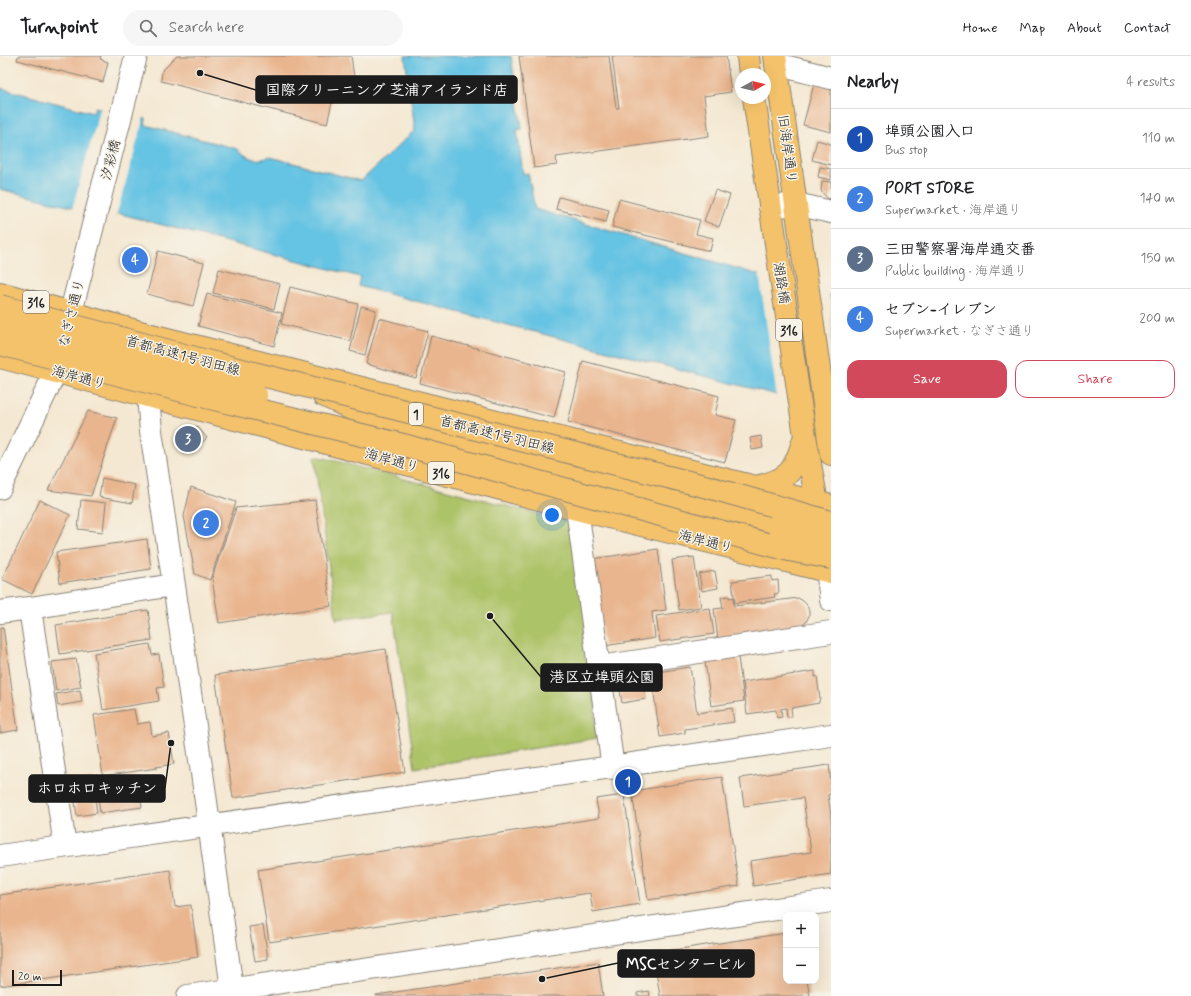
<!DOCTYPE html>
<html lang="en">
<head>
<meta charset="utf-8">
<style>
	body { margin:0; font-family:Mynerve,"Klee One",sans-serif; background:#f6f6f6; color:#202124 }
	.controls { position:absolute; right:12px; bottom:12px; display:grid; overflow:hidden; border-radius:8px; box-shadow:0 4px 16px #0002 }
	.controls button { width:36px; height:36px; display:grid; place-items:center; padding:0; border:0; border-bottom:1px solid #e0e0e0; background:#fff; color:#202124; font:20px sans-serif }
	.compass { position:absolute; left:735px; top:12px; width:36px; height:36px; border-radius:50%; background:#fff; box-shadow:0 4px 16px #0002; rotate:82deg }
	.scale { position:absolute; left:12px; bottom:10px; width:50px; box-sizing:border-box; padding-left:4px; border:2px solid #1c1c1c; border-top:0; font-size:11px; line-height:14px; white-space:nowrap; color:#1c1c1c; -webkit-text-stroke:3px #f7f3e8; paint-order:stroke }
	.you { position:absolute; left:552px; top:459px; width:14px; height:14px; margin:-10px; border:3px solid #fff; border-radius:50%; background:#1a73e8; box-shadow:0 0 0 6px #1a73e833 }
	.badge { display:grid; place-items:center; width:26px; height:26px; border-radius:50%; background:#d1495b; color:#fff; font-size:13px; font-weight:700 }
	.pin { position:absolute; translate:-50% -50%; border:2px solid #fff; box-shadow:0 1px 4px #0006 }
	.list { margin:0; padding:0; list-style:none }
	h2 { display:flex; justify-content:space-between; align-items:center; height:52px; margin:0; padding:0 16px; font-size:17px }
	h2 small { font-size:13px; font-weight:400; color:#757577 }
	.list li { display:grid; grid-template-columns:26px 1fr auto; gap:12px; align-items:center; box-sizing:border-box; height:60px; padding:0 16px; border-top:1px solid #e0e0e0 }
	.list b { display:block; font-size:15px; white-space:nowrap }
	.list p { margin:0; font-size:13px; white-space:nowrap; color:#757577 }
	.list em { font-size:13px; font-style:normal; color:#757577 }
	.actions { display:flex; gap:8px; padding:12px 16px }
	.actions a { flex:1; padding:9px 0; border:1px solid #d1495b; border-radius:12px; text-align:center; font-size:14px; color:#d1495b }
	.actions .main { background:#d1495b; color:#fff }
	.icon { flex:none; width:22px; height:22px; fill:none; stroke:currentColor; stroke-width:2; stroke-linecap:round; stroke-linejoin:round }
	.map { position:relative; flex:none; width:831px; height:940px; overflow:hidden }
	header { display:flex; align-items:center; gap:24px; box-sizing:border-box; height:56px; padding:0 20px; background:#fff; border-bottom:1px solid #e0e0e0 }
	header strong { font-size:19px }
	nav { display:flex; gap:22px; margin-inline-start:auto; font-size:14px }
	.search { width:280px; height:36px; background:#f6f6f6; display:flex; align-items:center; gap:10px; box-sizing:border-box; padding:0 14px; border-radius:22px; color:#757577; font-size:15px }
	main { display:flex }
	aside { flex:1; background:#fff }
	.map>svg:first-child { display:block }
	.green { fill:#adc368; stroke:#647042 }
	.water { fill:#65c3e3; stroke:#407080 }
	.pier { fill:#f4e8d2 }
	.building { fill:#e9b58e }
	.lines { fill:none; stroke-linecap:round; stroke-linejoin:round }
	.minor-casing { stroke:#888277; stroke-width:24 }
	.major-casing { stroke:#888277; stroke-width:24 }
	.highway-casing { stroke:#888277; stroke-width:24 }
	.minor { stroke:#fff; stroke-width:22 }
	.major { stroke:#f4c26a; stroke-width:22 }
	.highway { stroke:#f4c26a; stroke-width:22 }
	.highway-bridge-casing { stroke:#888277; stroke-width:24; stroke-linecap:butt }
	.highway-bridge { stroke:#f4c26a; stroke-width:22 }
	.labels { text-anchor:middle; stroke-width:3; stroke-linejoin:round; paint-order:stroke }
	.shield { fill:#f7f3e8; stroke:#5e5c59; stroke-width:1 }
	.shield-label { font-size:13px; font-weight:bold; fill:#1c1c1c }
	.street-label { font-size:14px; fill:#1c1c1c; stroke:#f7f3e8 }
	.leader { fill:none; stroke:#1c1c1c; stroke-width:1.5 }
	.callout-dot { fill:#1c1c1c; stroke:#f7f3e8; stroke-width:1.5 }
	.callout { fill:#1c1c1c; stroke:#1c1c1c; stroke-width:1.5 }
	.callout-label { font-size:15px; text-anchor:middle; font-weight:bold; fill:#fff }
</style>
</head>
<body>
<header>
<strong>Turnpoint</strong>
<div class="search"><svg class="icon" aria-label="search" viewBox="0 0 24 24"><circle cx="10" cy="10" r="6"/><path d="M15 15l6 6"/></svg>Search here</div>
<nav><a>Home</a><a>Map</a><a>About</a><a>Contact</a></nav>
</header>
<main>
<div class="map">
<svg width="831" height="940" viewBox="0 0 831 940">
	<rect width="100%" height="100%" fill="#f7f3e8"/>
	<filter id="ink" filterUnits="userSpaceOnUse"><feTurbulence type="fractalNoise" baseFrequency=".025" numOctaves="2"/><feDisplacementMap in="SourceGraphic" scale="8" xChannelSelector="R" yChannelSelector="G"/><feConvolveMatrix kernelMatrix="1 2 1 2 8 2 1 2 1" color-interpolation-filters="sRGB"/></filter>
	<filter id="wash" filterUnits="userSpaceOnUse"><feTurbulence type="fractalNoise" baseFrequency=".012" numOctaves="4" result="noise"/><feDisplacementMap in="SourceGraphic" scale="16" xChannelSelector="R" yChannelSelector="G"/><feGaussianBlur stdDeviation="0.9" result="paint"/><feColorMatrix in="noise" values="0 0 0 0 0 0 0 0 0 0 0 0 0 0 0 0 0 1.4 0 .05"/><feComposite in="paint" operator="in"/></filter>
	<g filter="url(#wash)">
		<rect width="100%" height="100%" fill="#f4e8d2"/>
		<path class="green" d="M 314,400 L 328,403 L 573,467 L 595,625 L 595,669 L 597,682 L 415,712 L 393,556 L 336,563 Z"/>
		<path class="water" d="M 405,0 L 511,0 L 522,73 L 517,74 L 523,118 L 528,117 L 535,153 L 831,240 L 831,353 L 358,230 L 360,221 L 117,157 L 115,162 L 0,133 L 0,32 L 93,57 L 95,51 L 146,63 L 145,69 L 238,93 C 247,103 257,106 270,101 L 361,125 L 415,74 Z"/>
		<path class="pier" d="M 101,50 L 144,61 L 115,164 L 72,153 Z
			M 759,217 L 829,238 L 831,248 L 831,355 L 777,341 Z"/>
		<g id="blocks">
			<path class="building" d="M 18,0 L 101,0 L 100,3 L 108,6 L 103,26 L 17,4 Z
				M 177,0 L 351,0 L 357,42 L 332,46 L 327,68 L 161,25 L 162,15 Z
				M 519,0 L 609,0 L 616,52 L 619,52 L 612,0 L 726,0 L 731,36 L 704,40 L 709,80 L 556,101 L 557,109 L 534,112 Z
				M 814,28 L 831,32 L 831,76 L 803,69 Z
				M 817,84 L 831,88 L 831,109 L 812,104 Z
				M 820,111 L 831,113 L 831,124 L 818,121 Z
				M 822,125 L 831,126 L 831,143 L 827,142 L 821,135 Z
				M 715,134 L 730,139 L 719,171 L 704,165 Z
				M 559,141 L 609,154 L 606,166 L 556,153 Z
				M 619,143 L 700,164 L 696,178 L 713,182 L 710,195 L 612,171 Z
				M 158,195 L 204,207 L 193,250 L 147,238 Z
				M 219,213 L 280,228 L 274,253 L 213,237 Z
				M 290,231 L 358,248 L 350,285 L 281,268 Z
				M 207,238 L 282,257 L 274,290 L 198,270 Z
				M 361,250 L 376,254 L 365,299 L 350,295 Z
				M 379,262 L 428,275 L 416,322 L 366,308 Z
				M 431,280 L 566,316 L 554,362 L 420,327 Z
				M 583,305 L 719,340 L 715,359 L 736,364 L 725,406 L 568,366 Z
				M 88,355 L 117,362 L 91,440 L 48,434 Z
				M 197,370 L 207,382 L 189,398 L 179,386 Z
				M 761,380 L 763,392 L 752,394 L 750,382 Z
				M 102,422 L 135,429 L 132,447 L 99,441 Z
				M 191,431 L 236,446 L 210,524 L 195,518 L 184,460 Z
				M 40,444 L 70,459 L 32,538 L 2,523 Z
				M 81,444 L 106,447 L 103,476 L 78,473 Z
				M 315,444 L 331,550 L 219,567 L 212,522 L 236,452 Z
				M 147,483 L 151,513 L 60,527 L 56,496 Z
				M 658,493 L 666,554 L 652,556 L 655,582 L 604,590 L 592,503 Z
				M 694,501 L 701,551 L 679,554 L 672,504 Z
				M 715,515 L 718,532 L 702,535 L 699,518 Z
				M 772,520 L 772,525 L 778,524 L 779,537 L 774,538 L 775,541 L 735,547 L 732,525 Z
				M 729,540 L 729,542 L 733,541 L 734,550 L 798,542 L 803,545 L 807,549 L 809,555 L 809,560 L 806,566 L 802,570 L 718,584 L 714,553 L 723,552 L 721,541 Z
				M 710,552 L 714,578 L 660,586 L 656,560 Z
				M 148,554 L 152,584 L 60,598 L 56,569 Z
				M 3,571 L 18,674 L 0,677 L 0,572 Z
				M 150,588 L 152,599 L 159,598 L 164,631 L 157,632 L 159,645 L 103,654 L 94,597 Z
				M 386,593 L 405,716 L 233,742 L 215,619 Z
				M 738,601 L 744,645 L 711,650 L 705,606 Z
				M 76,603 L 81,631 L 56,635 L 52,606 Z
				M 690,611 L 697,657 L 732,652 L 734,666 L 685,673 L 685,677 L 660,681 L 651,617 Z
				M 815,615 L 815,621 L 817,620 L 820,643 L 819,644 L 819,647 L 791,652 L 792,660 L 787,661 L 786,652 L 781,653 L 782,661 L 777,662 L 776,654 L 747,658 L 743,626 Z
				M 642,617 L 646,643 L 622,647 L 618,621 Z
				M 80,634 L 82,646 L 58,650 L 56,638 Z
				M 134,653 L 137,668 L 150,666 L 152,680 L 169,677 L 174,708 L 156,711 L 157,712 L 103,720 L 94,659 Z
				M 829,709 L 831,726 L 831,738 L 828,739 L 831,759 L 831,818 L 753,830 L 750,805 L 811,796 L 803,742 L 744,750 L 740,722 Z
				M 138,720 L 142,751 L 100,757 L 96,726 Z
				M 722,721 L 739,830 L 648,844 L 632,735 Z
				M 92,723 L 97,757 L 77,760 L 72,726 Z
				M 624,739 L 640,848 L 593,856 L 590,837 L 269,886 L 258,814 L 599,762 L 596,743 Z
				M 170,814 L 175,851 L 191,849 L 198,901 L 0,930 L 0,839 Z
				M 263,869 L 268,903 L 255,905 L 249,871 Z
				M 786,877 L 786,925 L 807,925 L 810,940 L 660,940 L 653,897 Z
				M 598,906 L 603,940 L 376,940 L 376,939 Z
				M 649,935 L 650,940 L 637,940 L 637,937 Z"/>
		</g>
	</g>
	<g filter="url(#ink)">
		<use href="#blocks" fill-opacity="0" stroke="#888277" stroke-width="1"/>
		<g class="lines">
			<defs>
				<path id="minor" d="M 776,8 L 831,22
					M 770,151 L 796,148 L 831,156
					M 149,322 L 148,340 L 151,375 L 202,717 L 233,940
					M 0,432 L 56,315 L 136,0
					M 577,453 L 613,712
					M 825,498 L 831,544
					M 30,552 L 65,790
					M 0,556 L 30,552 L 173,529
					M 600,611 L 831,576
					M 0,800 L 831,679
					M 188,940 L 831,845"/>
				<path id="major" d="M 748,0 L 750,18
					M 775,0 L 831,398
					M 754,42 L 805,380 L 817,447
					M 0,237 L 151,279 L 831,450
					M 0,301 L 577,453 L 831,516
					M 756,431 C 790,423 794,416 804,383"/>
				<path id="highway" d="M 323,339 L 358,356 L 777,469"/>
			</defs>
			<use href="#minor" class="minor-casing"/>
			<use href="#major" class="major-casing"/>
			<use href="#highway" class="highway-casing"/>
			<use href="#minor" class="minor"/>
			<use href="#major" class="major"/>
			<use href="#highway" class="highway"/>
			<defs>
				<path id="highway-bridge" d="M 0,250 L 214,307 L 708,431 L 831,466
					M 0,268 L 205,322 L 256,339
					M 0,288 L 210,342 L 407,390 L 789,494 L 831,502
					M 777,469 L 831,481"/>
			</defs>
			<use href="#highway-bridge" class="highway-bridge-casing"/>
			<use href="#highway-bridge" class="highway-bridge"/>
		</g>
	</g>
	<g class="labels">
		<g class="shield">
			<rect x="23" y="235" width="26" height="22" rx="3"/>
			<rect x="776" y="263" width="26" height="22" rx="3"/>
			<rect x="409" y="347" width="14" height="22" rx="3"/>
			<rect x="428" y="406" width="26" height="22" rx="3"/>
		</g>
		<g class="shield-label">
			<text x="36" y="251">316</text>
			<text x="789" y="279">316</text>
			<text x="416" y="363">1</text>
			<text x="441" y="422">316</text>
		</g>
		<g class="street-label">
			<text transform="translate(788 93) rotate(82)" y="5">旧海岸通り</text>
			<text transform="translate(110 104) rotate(-76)" y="5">汐彩橋</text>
			<text transform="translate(782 227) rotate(81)" y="5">潮路橋</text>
			<text transform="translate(71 257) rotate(-76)" y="5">なぎさ通り</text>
			<text transform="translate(183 299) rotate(15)" y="5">首都高速1号羽田線</text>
			<text transform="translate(79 321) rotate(15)" y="5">海岸通り</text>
			<text transform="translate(497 378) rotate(14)" y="5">首都高速1号羽田線</text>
			<text transform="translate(392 404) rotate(15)" y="5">海岸通り</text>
			<text transform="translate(706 485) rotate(14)" y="5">海岸通り</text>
		</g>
	</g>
	<path class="leader" d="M200 17L256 34M490 560L541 621M171 687L165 732M542 923L618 907"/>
	<g class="callout-dot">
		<circle cx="200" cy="17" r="4"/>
		<circle cx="490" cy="560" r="4"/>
		<circle cx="171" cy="687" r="4"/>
		<circle cx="542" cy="923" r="4"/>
	</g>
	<g class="callout">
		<rect x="256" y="20" width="261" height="27" rx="4"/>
		<rect x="541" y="608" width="121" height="27" rx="4"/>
		<rect x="29" y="719" width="136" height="27" rx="4"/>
		<rect x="618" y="894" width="136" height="27" rx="4"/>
	</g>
	<g class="callout-label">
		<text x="387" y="39">国際クリーニング 芝浦アイランド店</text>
		<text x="602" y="626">港区立埠頭公園</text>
		<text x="97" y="737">ホロホロキッチン</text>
		<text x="686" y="913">MSCセンタービル</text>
	</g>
</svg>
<div class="controls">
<button>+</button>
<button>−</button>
</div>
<svg class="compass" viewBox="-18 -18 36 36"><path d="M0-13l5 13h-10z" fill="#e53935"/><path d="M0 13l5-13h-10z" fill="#757577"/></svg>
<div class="scale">20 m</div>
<div class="you"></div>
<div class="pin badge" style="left:628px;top:726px;background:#1a4fb4">1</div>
<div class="pin badge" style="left:206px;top:467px;background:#3f7fe0">2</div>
<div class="pin badge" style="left:188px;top:383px;background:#5c6f8a">3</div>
<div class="pin badge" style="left:135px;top:204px;background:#3f7fe0">4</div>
</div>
<aside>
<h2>Nearby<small>4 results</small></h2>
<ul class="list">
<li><span class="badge" style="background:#1a4fb4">1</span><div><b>埠頭公園入口</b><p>Bus stop</p></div><em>110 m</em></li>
<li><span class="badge" style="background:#3f7fe0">2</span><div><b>PORT STORE</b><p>Supermarket · 海岸通り</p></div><em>140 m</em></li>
<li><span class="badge" style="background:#5c6f8a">3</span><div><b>三田警察署海岸通交番</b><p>Public building · 海岸通り</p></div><em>150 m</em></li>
<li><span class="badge" style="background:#3f7fe0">4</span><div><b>セブン-イレブン</b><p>Supermarket · なぎさ通り</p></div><em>200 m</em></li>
</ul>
<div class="actions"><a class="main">Save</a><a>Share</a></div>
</aside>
</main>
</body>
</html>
